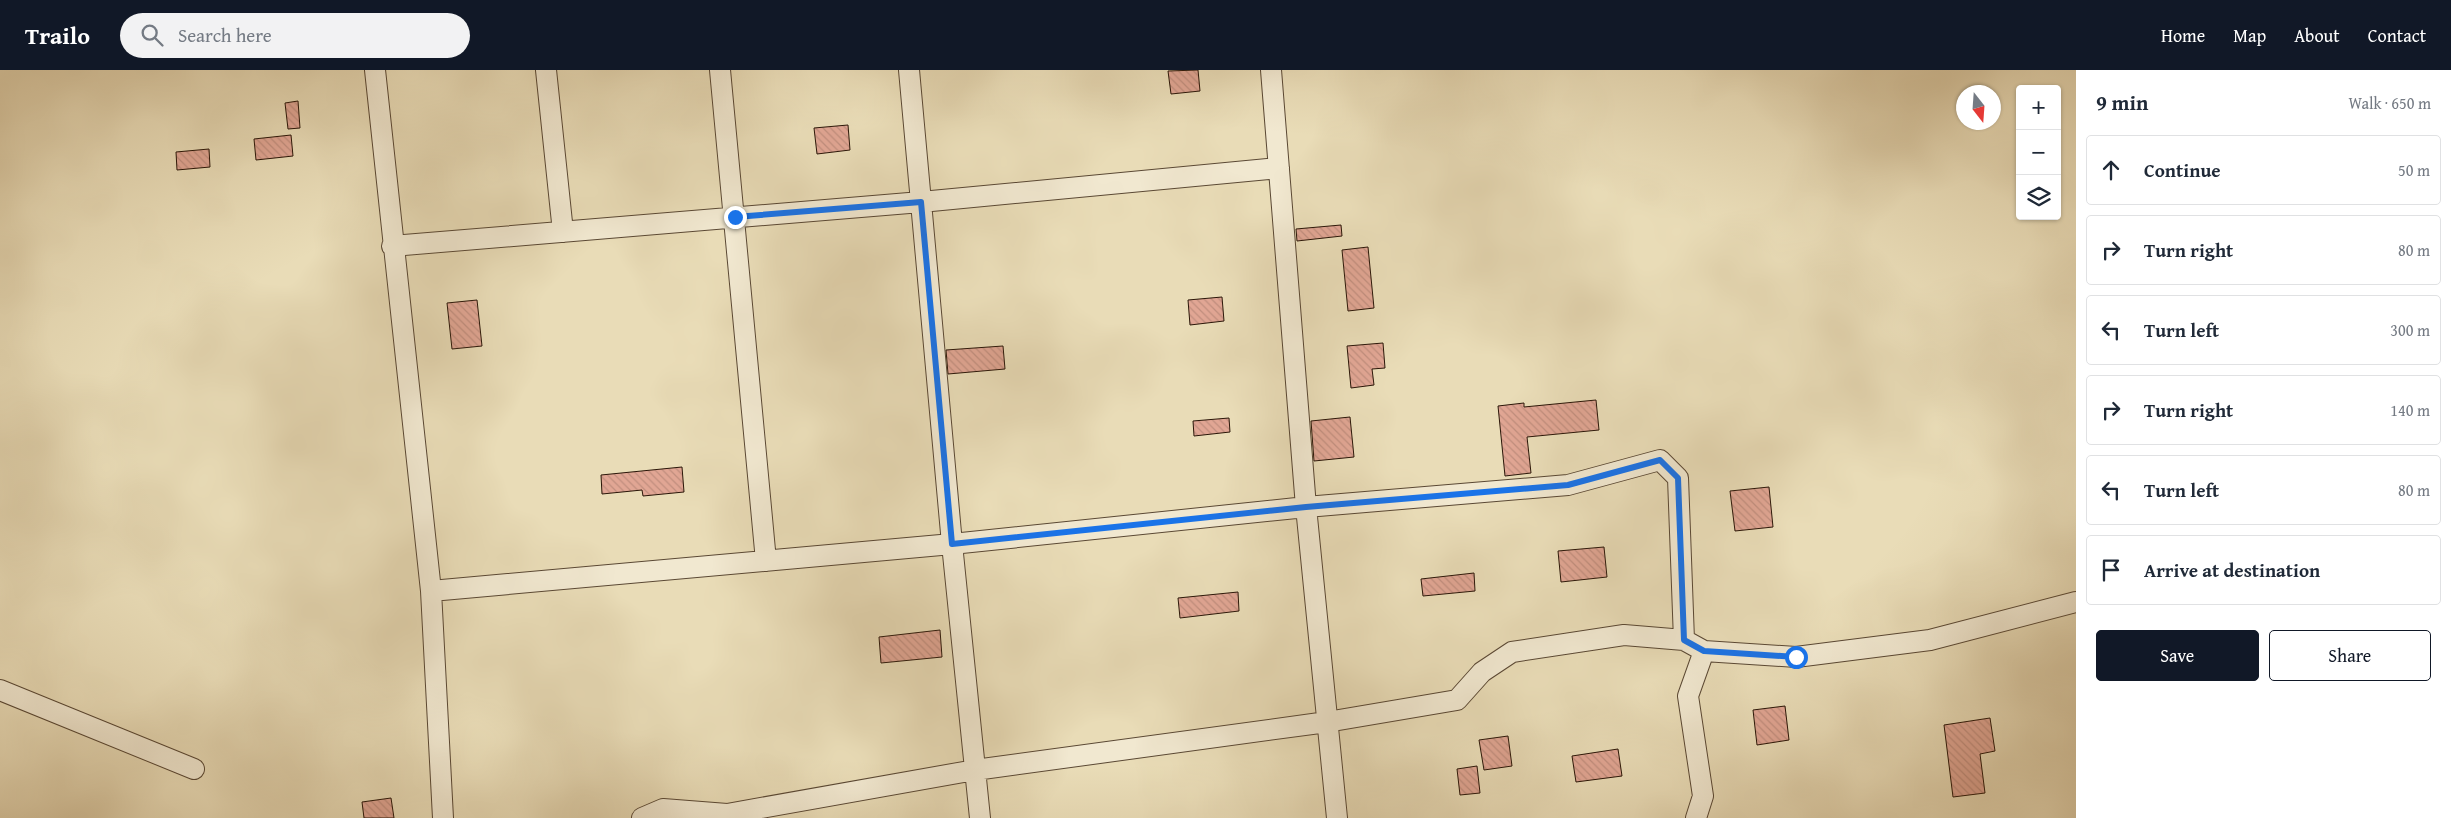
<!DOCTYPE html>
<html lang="en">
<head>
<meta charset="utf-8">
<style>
	body { margin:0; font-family:"Gentium Book Plus",serif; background:#f2f2f3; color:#1f2937 }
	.controls { position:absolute; right:15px; top:15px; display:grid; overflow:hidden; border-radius:5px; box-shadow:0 1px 4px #0004 }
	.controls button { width:45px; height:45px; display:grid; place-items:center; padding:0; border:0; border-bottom:1px solid #e0e1e3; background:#fff; color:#1f2937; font:25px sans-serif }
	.compass { position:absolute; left:1956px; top:15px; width:45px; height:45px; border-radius:50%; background:#fff; box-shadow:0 1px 4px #0004; rotate:163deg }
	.stop { position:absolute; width:15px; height:15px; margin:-11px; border:4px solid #1a73e8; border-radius:50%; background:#fff }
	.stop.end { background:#1a73e8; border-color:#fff; box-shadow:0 1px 5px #0008 }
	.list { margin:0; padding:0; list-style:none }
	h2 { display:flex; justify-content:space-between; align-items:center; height:65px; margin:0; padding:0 20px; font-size:21px }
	h2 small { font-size:16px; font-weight:400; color:#747a83 }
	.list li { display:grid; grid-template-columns:32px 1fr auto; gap:15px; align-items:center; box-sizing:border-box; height:70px; margin:0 10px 10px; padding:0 10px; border:1px solid #e0e1e3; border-radius:5px }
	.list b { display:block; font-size:19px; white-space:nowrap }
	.list em { font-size:16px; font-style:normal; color:#747a83 }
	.actions { display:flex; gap:10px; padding:15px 20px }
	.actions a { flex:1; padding:11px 0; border:1px solid #111827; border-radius:5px; text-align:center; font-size:18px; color:#111827 }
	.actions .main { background:#111827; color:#fff }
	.icon { flex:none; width:28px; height:28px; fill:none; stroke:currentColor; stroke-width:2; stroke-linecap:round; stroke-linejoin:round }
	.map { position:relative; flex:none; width:2076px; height:748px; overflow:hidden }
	header { display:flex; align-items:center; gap:30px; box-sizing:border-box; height:70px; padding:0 25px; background:#111827; color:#fff }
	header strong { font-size:24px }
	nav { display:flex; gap:28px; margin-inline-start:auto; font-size:18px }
	.search { width:350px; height:45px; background:#f2f2f3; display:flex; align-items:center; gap:12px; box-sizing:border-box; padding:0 18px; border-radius:28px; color:#747a83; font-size:19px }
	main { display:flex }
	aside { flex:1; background:#fff }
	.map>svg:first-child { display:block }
	.building { fill:url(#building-back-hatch); stroke:#2a1608 }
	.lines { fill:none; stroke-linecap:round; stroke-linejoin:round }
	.minor-casing { stroke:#5a4834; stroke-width:22 }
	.minor { stroke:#f1e8d0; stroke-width:20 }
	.route { stroke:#1a73e8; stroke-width:6 }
</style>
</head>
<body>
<header>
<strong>Trailo</strong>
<div class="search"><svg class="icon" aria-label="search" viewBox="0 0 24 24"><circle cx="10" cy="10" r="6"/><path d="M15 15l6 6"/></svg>Search here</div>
<nav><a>Home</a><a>Map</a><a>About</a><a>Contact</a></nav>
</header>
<main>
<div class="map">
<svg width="2076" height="748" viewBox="0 0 2076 748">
	<defs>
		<pattern id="building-back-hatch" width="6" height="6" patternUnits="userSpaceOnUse" patternTransform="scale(1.25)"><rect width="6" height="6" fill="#e1a694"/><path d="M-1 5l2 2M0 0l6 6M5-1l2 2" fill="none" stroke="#c18e7e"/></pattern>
	</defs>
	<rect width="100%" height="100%" fill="#e9dcb7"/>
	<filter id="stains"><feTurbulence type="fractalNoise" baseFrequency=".004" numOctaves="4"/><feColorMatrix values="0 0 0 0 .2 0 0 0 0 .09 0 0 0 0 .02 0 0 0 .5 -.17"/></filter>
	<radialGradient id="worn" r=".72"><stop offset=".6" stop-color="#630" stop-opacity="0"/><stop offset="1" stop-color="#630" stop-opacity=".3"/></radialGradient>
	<path class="building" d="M 1198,0 L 1200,21 L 1171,24 L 1168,1 Z
		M 298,31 L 300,58 L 288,59 L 285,33 Z
		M 848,55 L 850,80 L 817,84 L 814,58 Z
		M 291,65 L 293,86 L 256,90 L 254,69 Z
		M 209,79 L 210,97 L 177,100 L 176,82 Z
		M 1341,155 L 1342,166 L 1297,171 L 1296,159 Z
		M 1368,177 L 1374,238 L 1348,241 L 1342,180 Z
		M 1222,227 L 1224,251 L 1190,255 L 1188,230 Z
		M 477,230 L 482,276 L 452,279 L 447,233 Z
		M 1383,273 L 1385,298 L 1372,299 L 1374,315 L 1351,318 L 1347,276 Z
		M 1003,276 L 1005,299 L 948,304 L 946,280 Z
		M 1596,330 L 1599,360 L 1527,367 L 1531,403 L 1505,406 L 1498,336 L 1524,333 L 1524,337 Z
		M 1350,347 L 1354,387 L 1314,391 L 1311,351 Z
		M 1229,348 L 1230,362 L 1194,366 L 1193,351 Z
		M 682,397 L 684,422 L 643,426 L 642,420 L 602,424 L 601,405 Z
		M 1769,417 L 1773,457 L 1735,461 L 1730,421 Z
		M 1604,477 L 1607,507 L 1561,512 L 1558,481 Z
		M 1474,503 L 1475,521 L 1423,526 L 1421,509 Z
		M 1238,522 L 1239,541 L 1180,548 L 1178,528 Z
		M 940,560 L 942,587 L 881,593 L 879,567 Z
		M 1785,636 L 1789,670 L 1757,675 L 1753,640 Z
		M 1990,648 L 1995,681 L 1980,684 L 1985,723 L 1953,727 L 1944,655 Z
		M 1508,666 L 1512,696 L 1484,700 L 1479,670 Z
		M 1618,679 L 1622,706 L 1576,712 L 1572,686 Z
		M 1477,696 L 1480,723 L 1460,725 L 1457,699 Z
		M 391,728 L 394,748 L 364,748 L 362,732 Z"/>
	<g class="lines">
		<defs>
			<path id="minor" d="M 375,0 L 431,521 L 443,748
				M 546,0 L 563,162
				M 720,0 L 766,491
				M 909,0 L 952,474 L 980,748
				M 1271,0 L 1306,437 L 1337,748
				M 392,176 L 921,132 L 1279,98
				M 431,521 L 952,474 L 1306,437 L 1568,415 L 1660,390 L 1678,408 L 1684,570
				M 0,620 L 194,699
				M 642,748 L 663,739 L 727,744 L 975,700 L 1327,652 L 1457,630 L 1482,602 L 1512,582 L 1624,565 L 1684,570 L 1704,581 L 1796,587 L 1930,570 L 2076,532
				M 1696,748 L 1703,726 L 1688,626 L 1704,581"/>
		</defs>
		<use href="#minor" class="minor-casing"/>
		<use href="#minor" class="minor"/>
	</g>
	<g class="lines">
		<path class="route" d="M 735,147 L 921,132 L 952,474 L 1306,437 L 1568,415 L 1660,390 L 1678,408 L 1684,570 L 1704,581 L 1796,587"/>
	</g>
	<rect width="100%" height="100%" filter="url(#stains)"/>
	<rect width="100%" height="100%" fill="url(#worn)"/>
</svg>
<div class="controls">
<button>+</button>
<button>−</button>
<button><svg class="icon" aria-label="layers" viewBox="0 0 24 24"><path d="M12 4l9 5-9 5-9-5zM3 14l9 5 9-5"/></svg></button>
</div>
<svg class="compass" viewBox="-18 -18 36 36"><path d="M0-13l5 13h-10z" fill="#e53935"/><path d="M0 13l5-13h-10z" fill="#747a83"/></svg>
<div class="stop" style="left:1796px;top:587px"></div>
<div class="stop end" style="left:735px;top:147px"></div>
</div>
<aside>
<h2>9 min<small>Walk · 650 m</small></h2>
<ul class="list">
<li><svg class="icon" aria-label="ahead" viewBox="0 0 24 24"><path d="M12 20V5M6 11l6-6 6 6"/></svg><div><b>Continue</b></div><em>50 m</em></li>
<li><svg class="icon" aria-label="right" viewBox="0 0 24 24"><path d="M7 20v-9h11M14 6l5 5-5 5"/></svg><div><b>Turn right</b></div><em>80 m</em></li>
<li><svg class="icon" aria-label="left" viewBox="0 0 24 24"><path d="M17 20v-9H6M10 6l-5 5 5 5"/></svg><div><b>Turn left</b></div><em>300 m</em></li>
<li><svg class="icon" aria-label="right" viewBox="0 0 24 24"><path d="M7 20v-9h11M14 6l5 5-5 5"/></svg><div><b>Turn right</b></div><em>140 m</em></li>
<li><svg class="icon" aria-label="left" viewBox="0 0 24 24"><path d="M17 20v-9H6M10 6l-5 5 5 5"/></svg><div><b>Turn left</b></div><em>80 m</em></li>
<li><svg class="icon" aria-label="arrive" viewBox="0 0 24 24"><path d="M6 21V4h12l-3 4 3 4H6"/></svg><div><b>Arrive at destination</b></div></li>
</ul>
<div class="actions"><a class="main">Save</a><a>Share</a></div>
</aside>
</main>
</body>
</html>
